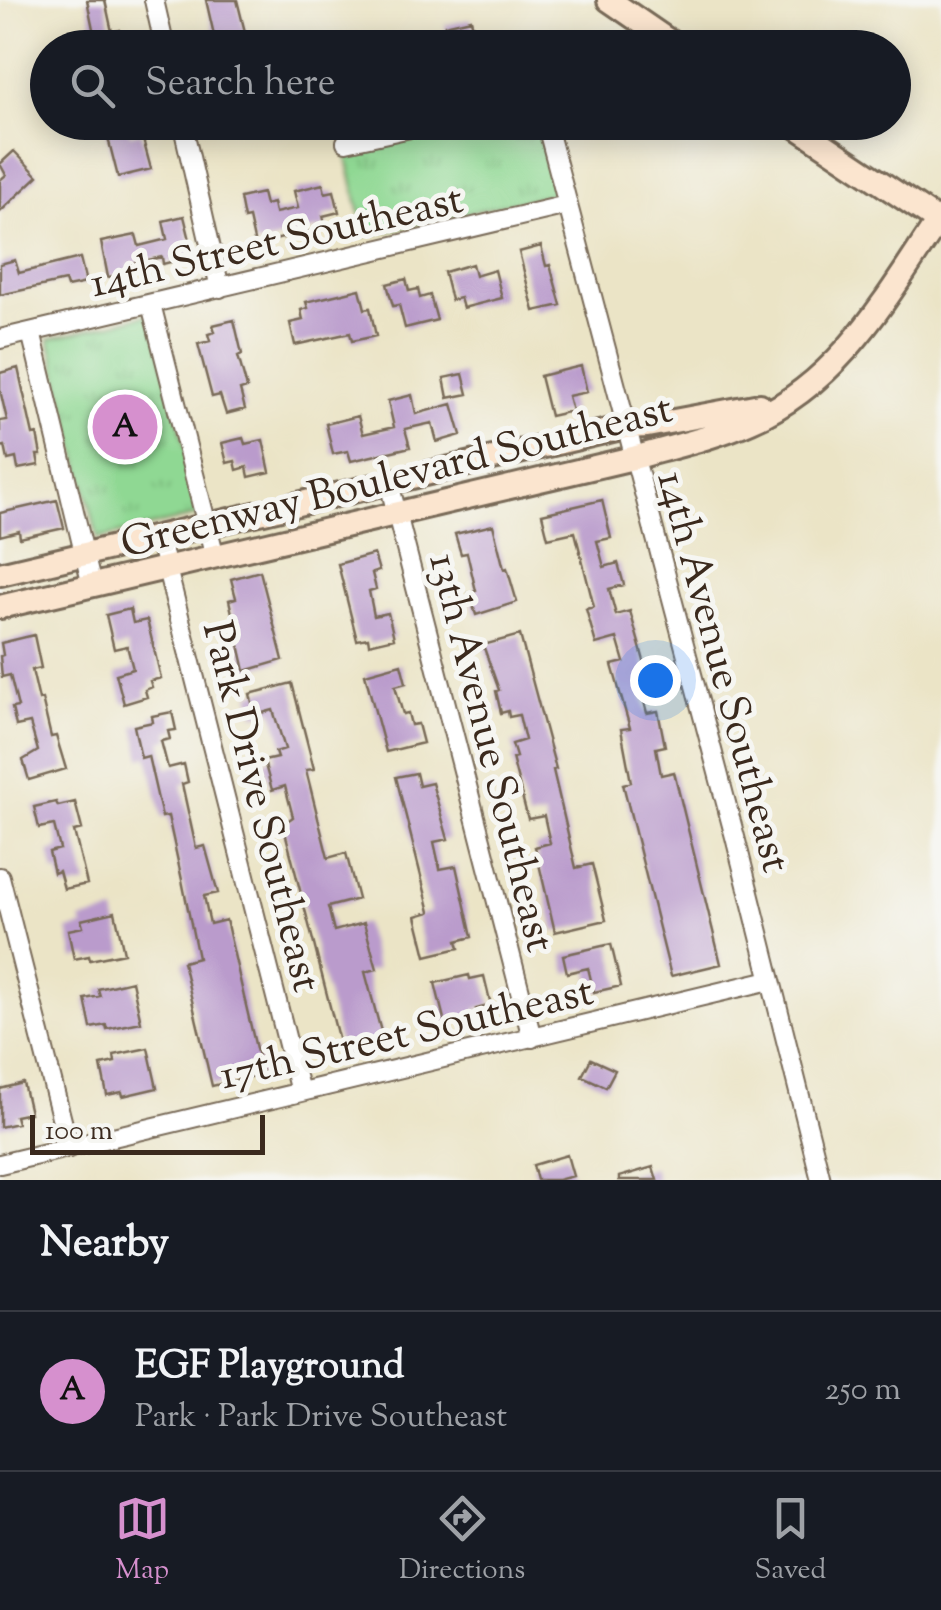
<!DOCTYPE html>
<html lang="en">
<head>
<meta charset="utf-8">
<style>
	body { margin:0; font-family:"Sorts Mill Goudy",serif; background:#20242c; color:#f1f3f6 }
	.scale { position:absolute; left:30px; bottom:25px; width:235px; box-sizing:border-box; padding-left:10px; border:5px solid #3b2a1e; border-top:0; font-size:28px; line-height:35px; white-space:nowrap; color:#3b2a1e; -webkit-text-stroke:8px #f6f6f2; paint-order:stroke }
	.you { position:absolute; left:655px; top:680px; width:35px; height:35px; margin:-25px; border:8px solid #fff; border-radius:50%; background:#1a73e8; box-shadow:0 0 0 15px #1a73e833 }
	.badge { display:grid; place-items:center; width:65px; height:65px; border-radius:50%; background:#d690ce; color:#111; font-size:32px; font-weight:700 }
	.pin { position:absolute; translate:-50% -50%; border:5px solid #fff; box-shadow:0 2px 10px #0006 }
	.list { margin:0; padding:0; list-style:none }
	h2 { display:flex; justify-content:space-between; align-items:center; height:130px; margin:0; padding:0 40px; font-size:42px }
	h2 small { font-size:32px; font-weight:400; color:#9ea1a6 }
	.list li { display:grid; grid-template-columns:65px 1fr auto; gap:30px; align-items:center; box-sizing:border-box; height:160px; padding:0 40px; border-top:2px solid #363941 }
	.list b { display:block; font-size:38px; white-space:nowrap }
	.list p { margin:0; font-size:32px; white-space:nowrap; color:#9ea1a6 }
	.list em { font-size:32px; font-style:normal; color:#9ea1a6 }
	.icon { flex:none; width:55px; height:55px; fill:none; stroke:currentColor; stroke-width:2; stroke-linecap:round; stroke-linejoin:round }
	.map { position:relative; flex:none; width:941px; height:1180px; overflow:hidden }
	.search { position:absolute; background:#171b24; box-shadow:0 5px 25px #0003; left:30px; right:30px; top:30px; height:110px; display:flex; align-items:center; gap:25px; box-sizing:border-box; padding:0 35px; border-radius:55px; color:#9ea1a6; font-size:38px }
	.sheet { height:290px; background:#171b24 }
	nav { display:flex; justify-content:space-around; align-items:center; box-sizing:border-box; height:140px; border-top:2px solid #363941; background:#171b24; font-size:28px; color:#9ea1a6 }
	nav a { display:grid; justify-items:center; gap:5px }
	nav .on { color:#d690ce }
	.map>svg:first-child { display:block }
	.park { fill:url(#park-tufts); stroke:#658158; stroke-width:2.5 }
	.building { fill:#ba9bcc }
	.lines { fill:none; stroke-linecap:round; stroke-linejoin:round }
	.street-casing { stroke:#796b59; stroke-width:22 }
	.secondary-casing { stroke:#796b59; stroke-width:28 }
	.street { stroke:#fff; stroke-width:18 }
	.secondary { stroke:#fbe5cf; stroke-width:22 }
	.labels { text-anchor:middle; stroke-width:10; stroke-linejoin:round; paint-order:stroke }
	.street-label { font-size:42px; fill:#3b2a1e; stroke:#f6f6f2 }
</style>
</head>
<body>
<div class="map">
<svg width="941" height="1180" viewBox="0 0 941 1180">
	<defs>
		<pattern id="park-tufts" width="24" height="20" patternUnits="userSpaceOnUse" patternTransform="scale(2.5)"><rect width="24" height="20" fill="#8fd893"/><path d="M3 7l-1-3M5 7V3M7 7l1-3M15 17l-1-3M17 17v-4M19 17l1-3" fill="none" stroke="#7cba7e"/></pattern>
	</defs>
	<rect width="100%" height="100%" fill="#f6f6f2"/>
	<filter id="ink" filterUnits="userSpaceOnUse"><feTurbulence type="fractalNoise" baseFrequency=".01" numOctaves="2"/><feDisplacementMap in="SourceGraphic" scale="20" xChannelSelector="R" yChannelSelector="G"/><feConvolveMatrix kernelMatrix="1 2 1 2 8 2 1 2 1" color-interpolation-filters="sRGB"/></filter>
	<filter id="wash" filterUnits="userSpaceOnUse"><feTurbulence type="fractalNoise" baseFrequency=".0048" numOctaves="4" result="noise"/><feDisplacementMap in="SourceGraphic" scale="40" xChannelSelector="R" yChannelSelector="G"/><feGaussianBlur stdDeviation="2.25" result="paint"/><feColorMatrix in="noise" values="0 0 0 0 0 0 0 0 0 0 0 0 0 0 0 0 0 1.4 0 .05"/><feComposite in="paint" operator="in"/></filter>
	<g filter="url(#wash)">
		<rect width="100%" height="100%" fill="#ebe4c6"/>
		<path class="park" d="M 478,123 L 538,123 L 555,193 L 365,236 L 346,153 Z
			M 150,314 L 203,514 L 98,539 L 49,339 Z"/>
		<g id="blocks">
			<path class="building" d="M 87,0 L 105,0 L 112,32 L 120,30 L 124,48 L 97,48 Z
				M 206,0 L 237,0 L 249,48 L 217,48 Z
				M 471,19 L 478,48 L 451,48 L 445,25 Z
				M 127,125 L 130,135 L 141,132 L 151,169 L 118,177 L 106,130 Z
				M 14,151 L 38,176 L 0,212 L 0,180 L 6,175 L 0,164 Z
				M 323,184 L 325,193 L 334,191 L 339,212 L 323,216 L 326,227 L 255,245 L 249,218 L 244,219 L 240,198 L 262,193 L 265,205 L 273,203 L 275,213 L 298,208 L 294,191 Z
				M 184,216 L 194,256 L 163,264 L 162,257 L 129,264 L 131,273 L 108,277 L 101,242 L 136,235 L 139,246 L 167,239 L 163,221 Z
				M 541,246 L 546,266 L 550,265 L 561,305 L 534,311 L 519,252 Z
				M 80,258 L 86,283 L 67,287 L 65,281 L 0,295 L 0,264 L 15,260 L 19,273 Z
				M 472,264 L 475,276 L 495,270 L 502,298 L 463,308 L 460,298 L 451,300 L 444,272 Z
				M 406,279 L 409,291 L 418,289 L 420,298 L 430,295 L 437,320 L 405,328 L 399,305 L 393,306 L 387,284 Z
				M 360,289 L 365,309 L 370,308 L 376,336 L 352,341 L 350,333 L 295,345 L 290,323 L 303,320 L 301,310 L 308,308 L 306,302 Z
				M 234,320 L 242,354 L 238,356 L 247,388 L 240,390 L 245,409 L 226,414 L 220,395 L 212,397 L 198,344 L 210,341 L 208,334 L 215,332 L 213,325 Z
				M 581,366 L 587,392 L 568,396 L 572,411 L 550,416 L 540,376 Z
				M 18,368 L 33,435 L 37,434 L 41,455 L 37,455 L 39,465 L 18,469 L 16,458 L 8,460 L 5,446 L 0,447 L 0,421 L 7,420 L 0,390 L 0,373 Z
				M 463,374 L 468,394 L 448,398 L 444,378 Z
				M 412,395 L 416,414 L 452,404 L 461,435 L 437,442 L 432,423 L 405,429 L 410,447 L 351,461 L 348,451 L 333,454 L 326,424 L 358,416 L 363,434 L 394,427 L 388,401 Z
				M 243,438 L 245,444 L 263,440 L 270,472 L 249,477 L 247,467 L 237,470 L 235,461 L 227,463 L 222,443 Z
				M 57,500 L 64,528 L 20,538 L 19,531 L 0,536 L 0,513 Z
				M 602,500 L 611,538 L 597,541 L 604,567 L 618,563 L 624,585 L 609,589 L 616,615 L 630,611 L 649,679 L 639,682 L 647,713 L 658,711 L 665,746 L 656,748 L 661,775 L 674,772 L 721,964 L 671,976 L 623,784 L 631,782 L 621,729 L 630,728 L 612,665 L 624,662 L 617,638 L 596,644 L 586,609 L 594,607 L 575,532 L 548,538 L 542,514 Z
				M 493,525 L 504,569 L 507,568 L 517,602 L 476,615 L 469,593 L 476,591 L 467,553 L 461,554 L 455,534 Z
				M 374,554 L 379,571 L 372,573 L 376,589 L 369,591 L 374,616 L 388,613 L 394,638 L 369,644 L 368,638 L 357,640 L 338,564 Z
				M 260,571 L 283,660 L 245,671 L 229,600 L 236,598 L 231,579 Z
				M 130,609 L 133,623 L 147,620 L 161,678 L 150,681 L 152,687 L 145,690 L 147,697 L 124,704 L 116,674 L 133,669 L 127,646 L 114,649 L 106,615 Z
				M 34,635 L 41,668 L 32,670 L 39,700 L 42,699 L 51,737 L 56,736 L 66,769 L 29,780 L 23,760 L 38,751 L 30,723 L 16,726 L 12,708 L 18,707 L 10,675 L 2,677 L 0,656 L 3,655 L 1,643 Z
				M 520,635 L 556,769 L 553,770 L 576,868 L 592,864 L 606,920 L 555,932 L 535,847 L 550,843 L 544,816 L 528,819 L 512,758 L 516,757 L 512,744 L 525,740 L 519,715 L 509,717 L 508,711 L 501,713 L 496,691 L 499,690 L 483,645 Z
				M 401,664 L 406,683 L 395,686 L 403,714 L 408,713 L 411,725 L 418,724 L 423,743 L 386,752 L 365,674 Z
				M 292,683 L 314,769 L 306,770 L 328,858 L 346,853 L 358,899 L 328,907 L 334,931 L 364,923 L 377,969 L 365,972 L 383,1039 L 362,1044 L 364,1051 L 343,1057 L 283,824 L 293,817 L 285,786 L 272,790 L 264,761 L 277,758 L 275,752 L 285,749 L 273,710 L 255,715 L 250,694 Z
				M 172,712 L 176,730 L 168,731 L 170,739 L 161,741 L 168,768 L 184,764 L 188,782 L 182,784 L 196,848 L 205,846 L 218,893 L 204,896 L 210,924 L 226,920 L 262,1074 L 212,1086 L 183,962 L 198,958 L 182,880 L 168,816 L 162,817 L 148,756 L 141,758 L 134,726 L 153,722 L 152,716 Z
				M 416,773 L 419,786 L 432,783 L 448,839 L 434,842 L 440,869 L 456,866 L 472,937 L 457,941 L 459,948 L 426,956 L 416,916 L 430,912 L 396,777 Z
				M 56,802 L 58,806 L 75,802 L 82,829 L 74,831 L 87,884 L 64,889 L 59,871 L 54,873 L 49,852 L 60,849 L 54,825 L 39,828 L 34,807 Z
				M 115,912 L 124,953 L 90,960 L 89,956 L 74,959 L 68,930 L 83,927 L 81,920 Z
				M 611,944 L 621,986 L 594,992 L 588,968 L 567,973 L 563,955 Z
				M 469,975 L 470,979 L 484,976 L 491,1005 L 476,1009 L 478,1015 L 445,1023 L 435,983 Z
				M 132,981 L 141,1022 L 107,1029 L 106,1025 L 91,1028 L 85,999 L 100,996 L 98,989 Z
				M 148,1048 L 157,1088 L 123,1096 L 122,1092 L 107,1095 L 101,1065 L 115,1062 L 114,1055 Z
				M 591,1059 L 615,1070 L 606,1087 L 582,1076 Z
				M 23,1083 L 30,1113 L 15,1116 L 17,1123 L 0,1127 L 0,1089 Z
				M 567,1155 L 573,1176 L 558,1180 L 537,1180 L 533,1165 Z
				M 653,1167 L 657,1180 L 619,1180 L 619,1177 Z"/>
		</g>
	</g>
	<g filter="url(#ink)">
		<use href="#blocks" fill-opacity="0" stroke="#796b59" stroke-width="2.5"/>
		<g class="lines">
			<defs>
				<path id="street" d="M 154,0 L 165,48
					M 549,48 L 551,42
					M 182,122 L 220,288
					M 546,122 L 735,837 L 821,1180
					M 346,142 L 438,122
					M 151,304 L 215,557
					M 31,332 L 92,586
					M 0,339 L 567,205
					M 389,483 L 532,1038
					M 159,537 L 300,1092
					M 0,877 L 69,1148
					M 0,1164 L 770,980"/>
				<path id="secondary" d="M 609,0 L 679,48
					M 790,122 L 941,223
					M 0,574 L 625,427 L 647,426 L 760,405
					M 0,607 L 633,458 C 672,447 713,438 751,421 C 840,382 886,298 938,221"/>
			</defs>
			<use href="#street" class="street-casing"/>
			<use href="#secondary" class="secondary-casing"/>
			<use href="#street" class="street"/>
			<use href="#secondary" class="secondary"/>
		</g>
	</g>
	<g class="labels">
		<g class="street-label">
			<text transform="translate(276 239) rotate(-13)" y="15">14th Street Southeast</text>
			<text transform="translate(396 474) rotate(-14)" y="15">Greenway Boulevard Southeast</text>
			<text transform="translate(726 671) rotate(75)" y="15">14th Avenue Southeast</text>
			<text transform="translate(494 752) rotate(76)" y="15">13th Avenue Southeast</text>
			<text transform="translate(264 806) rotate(76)" y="15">Park Drive Southeast</text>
			<text transform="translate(406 1031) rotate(-13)" y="15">17th Street Southeast</text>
		</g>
	</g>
</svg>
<div class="scale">100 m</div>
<div class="you"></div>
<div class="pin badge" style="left:125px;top:427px">A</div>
<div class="search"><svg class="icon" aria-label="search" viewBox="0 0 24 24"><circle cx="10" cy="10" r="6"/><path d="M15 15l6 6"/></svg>Search here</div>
</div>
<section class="sheet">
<h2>Nearby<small></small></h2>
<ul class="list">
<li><span class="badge">A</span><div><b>EGF Playground</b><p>Park · Park Drive Southeast</p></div><em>250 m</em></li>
</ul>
</section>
<nav>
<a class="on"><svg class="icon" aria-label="map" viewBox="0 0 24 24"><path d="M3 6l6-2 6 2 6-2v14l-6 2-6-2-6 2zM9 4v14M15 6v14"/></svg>Map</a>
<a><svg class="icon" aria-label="directions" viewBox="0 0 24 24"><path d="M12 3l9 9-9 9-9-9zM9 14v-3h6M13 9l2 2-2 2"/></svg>Directions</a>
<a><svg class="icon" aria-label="saved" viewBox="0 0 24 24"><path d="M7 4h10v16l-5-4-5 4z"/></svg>Saved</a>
</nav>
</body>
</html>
